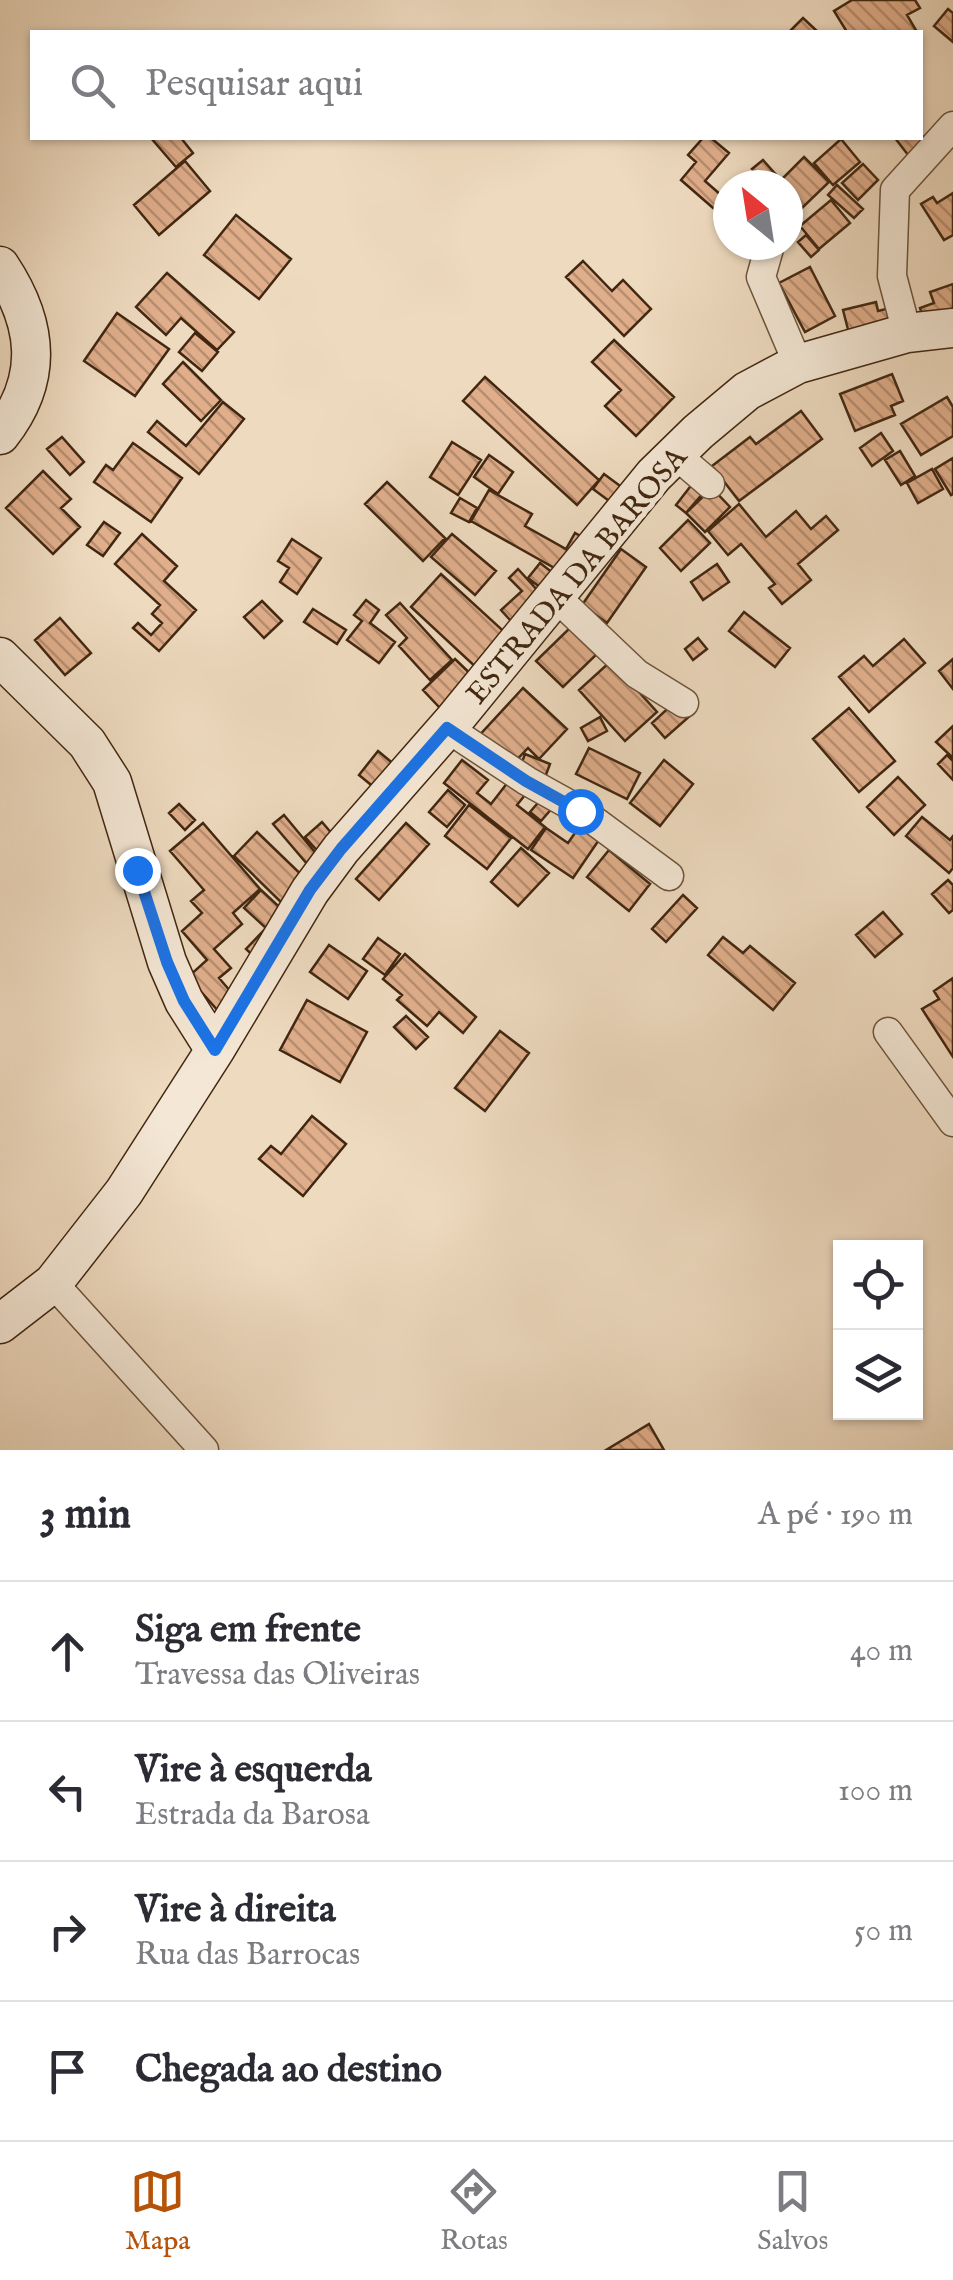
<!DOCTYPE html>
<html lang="pt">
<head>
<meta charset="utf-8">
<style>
	body { margin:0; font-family:"IM FELL English",serif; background:#f2f2f3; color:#2b2b33 }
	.controls { position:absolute; right:30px; bottom:30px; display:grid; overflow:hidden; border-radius:0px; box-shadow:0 2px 8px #0004 }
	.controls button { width:90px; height:90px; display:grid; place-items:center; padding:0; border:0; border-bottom:2px solid #e1e1e2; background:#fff; color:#2b2b33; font:50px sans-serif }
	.compass { position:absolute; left:713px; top:170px; width:90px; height:90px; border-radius:50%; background:#fff; box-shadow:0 2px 8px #0004; rotate:330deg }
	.stop { position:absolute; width:30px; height:30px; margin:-22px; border:8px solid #1a73e8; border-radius:50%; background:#fff }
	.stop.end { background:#1a73e8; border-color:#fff; box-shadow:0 2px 10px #0008 }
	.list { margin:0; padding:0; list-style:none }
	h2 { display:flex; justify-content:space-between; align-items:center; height:130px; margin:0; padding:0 40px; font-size:42px }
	h2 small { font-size:32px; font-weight:400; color:#7c7c81 }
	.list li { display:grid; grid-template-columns:65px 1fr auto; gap:30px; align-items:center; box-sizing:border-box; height:140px; padding:0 40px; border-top:2px solid #e1e1e2 }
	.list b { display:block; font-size:38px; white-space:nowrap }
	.list p { margin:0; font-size:32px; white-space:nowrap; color:#7c7c81 }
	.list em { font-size:32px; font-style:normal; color:#7c7c81 }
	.icon { flex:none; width:55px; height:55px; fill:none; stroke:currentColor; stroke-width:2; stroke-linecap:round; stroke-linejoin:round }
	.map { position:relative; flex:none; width:953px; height:1450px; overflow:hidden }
	.search { position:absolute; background:#fff; box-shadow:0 2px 8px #0004; left:30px; right:30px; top:30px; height:110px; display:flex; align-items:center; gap:25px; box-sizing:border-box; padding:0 35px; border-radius:0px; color:#7c7c81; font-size:38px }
	.sheet { height:690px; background:#fff }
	nav { display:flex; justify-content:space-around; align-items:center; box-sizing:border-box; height:140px; border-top:2px solid #e1e1e2; background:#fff; font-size:28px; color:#7c7c81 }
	nav a { display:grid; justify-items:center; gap:5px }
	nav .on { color:#b45309 }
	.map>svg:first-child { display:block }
	.building { fill:url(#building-back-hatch); stroke:#412711; stroke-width:2.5 }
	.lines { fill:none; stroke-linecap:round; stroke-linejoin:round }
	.street-casing { stroke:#6c543c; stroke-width:31 }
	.secondary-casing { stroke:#412711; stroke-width:41 }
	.street { stroke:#f4e7d5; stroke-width:28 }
	.secondary { stroke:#f4e7d5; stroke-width:38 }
	.route { stroke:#1a73e8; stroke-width:12 }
	.labels { text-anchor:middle; stroke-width:10; stroke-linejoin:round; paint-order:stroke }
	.street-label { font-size:30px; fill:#412711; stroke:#f4e7d5 }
</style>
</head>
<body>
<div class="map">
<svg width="953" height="1450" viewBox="0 0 953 1450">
	<defs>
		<pattern id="building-back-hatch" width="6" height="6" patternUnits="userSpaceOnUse" patternTransform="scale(2.5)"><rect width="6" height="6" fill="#e0ae8b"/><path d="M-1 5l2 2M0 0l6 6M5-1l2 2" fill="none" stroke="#b78e70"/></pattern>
	</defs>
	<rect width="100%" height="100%" fill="#eedabf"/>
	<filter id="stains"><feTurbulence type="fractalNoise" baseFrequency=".002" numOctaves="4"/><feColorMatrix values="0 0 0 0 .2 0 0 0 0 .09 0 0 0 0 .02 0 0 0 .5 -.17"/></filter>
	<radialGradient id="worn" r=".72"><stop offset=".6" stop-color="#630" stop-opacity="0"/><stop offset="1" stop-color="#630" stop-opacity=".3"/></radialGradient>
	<path class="building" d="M 852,0 L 915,0 L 920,8 L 907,15 L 917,32 L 847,32 L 834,11 Z
		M 948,9 L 953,13 L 953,42 L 934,26 Z
		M 803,18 L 818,32 L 789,32 Z
		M 920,133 L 940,159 L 922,173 L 895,138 L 920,138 Z
		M 151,138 L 181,138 L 193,153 L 176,167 Z
		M 703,138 L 711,138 L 729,153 L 705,181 L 728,201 L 728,221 L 681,180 L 696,162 L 688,155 Z
		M 841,139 L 860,162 L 833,185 L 814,163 Z
		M 804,157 L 829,182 L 801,209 L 788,196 L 788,185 L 777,184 Z
		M 763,160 L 778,177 L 770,185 L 766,185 L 752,169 Z
		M 185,161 L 210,191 L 159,235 L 134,205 Z
		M 863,164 L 878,180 L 858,200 L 842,183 Z
		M 837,185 L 863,209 L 854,218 L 828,195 Z
		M 953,193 L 953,235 L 944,240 L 921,204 L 933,197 L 937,203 Z
		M 831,200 L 850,223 L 819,249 L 800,226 Z
		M 236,215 L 291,259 L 259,299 L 204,255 Z
		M 806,235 L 819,250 L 811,257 L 798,242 Z
		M 583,261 L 612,291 L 623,280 L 651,309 L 624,336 L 566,277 Z
		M 810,267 L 835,316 L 805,332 L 779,283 Z
		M 167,273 L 234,332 L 217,350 L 181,318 L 166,335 L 136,307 Z
		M 953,284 L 953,328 L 929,336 L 920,308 L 934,303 L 930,292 Z
		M 876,302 L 878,311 L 902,305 L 910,334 L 853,349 L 843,310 Z
		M 117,313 L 169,349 L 135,396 L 84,361 Z
		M 195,333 L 218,352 L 202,371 L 179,352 Z
		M 614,340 L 674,397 L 636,436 L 605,406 L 621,390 L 592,362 Z
		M 183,362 L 221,400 L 201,421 L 163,384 Z
		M 892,374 L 903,401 L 891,406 L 895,415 L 855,431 L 840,394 Z
		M 485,377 L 599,480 L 577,505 L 463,401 Z
		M 947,397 L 953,407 L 953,436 L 921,455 L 901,424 Z
		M 223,402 L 244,419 L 199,474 L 148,432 L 157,421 L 186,446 Z
		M 801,411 L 822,439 L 739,501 L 712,466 L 750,437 L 756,444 Z
		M 881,433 L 893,451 L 872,466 L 860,448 Z
		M 62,437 L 84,462 L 70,475 L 47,449 Z
		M 452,442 L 481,460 L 458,495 L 430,477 Z
		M 133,443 L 182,478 L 151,522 L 94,482 L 106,465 L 113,470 Z
		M 900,451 L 915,476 L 901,485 L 885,460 Z
		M 489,455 L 513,472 L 498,494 L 474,477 Z
		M 953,458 L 953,494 L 951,495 L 935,469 Z
		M 932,469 L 943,489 L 918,503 L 907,483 Z
		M 43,471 L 71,499 L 61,508 L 80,527 L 53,554 L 6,508 Z
		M 604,474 L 631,494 L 620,509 L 593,489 Z
		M 387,482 L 445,538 L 423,561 L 365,504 Z
		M 693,483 L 704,492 L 686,513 L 676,505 Z
		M 712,488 L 730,507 L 705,532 L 686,513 Z
		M 489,490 L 532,514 L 525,526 L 566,549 L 575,533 L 594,544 L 574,579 L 471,521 Z
		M 460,498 L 477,508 L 469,522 L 451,513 Z
		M 739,504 L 766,537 L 796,511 L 811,529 L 826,516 L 838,530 L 798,564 L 811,580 L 782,604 L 769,588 L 775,584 L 741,544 L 728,555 L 708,531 Z
		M 688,520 L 710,543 L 681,571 L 660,548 Z
		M 104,522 L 120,533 L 103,556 L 87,545 Z
		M 142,534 L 177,566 L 164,581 L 196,610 L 159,651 L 133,628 L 138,623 L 151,635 L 162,623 L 152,614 L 160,605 L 115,564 Z
		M 452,534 L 496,571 L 475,595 L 431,557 Z
		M 292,539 L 321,558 L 297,594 L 280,582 L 289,568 L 278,561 Z
		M 621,549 L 646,567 L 607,623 L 582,605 Z
		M 540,563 L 566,583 L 554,598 L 528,578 Z
		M 717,564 L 729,582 L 703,600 L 691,582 Z
		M 518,569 L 549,603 L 519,630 L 501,610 L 522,591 L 509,578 Z
		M 441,574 L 511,638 L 480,671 L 411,607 Z
		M 366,600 L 379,610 L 370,623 L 395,642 L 379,663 L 347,640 L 362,621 L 354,615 Z
		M 262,601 L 282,621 L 264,638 L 244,617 Z
		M 400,603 L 452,660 L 430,680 L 399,646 L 407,638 L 386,615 Z
		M 313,609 L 346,630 L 337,644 L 304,622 Z
		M 744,612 L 790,648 L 775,667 L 729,631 Z
		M 60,618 L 91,653 L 65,675 L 35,640 Z
		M 576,622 L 602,649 L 563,687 L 536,661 Z
		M 698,638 L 707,649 L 693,660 L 685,649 Z
		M 904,639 L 925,663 L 869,712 L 839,677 L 864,656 L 873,666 Z
		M 455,659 L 484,687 L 440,708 L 423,690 Z
		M 953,659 L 953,689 L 939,671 Z
		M 611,661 L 657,712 L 625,741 L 579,690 Z
		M 523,688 L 567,729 L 539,759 L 528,748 L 508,769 L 476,739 Z
		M 677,700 L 691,715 L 665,738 L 652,723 Z
		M 849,708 L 895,761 L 859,792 L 813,739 Z
		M 600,717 L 607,731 L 588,741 L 581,728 Z
		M 953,726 L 953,758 L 936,742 Z
		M 589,748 L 640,773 L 627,799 L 576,774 Z
		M 378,751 L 413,780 L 393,803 L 359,775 Z
		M 525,754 L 550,764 L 544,780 L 519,770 Z
		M 947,755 L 953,761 L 953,780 L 938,764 Z
		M 462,760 L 488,780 L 477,793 L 491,804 L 512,777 L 529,790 L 517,805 L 545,827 L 528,849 L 444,783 Z
		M 664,760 L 693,784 L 660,826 L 630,803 Z
		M 898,777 L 925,805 L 894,835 L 867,807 Z
		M 448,790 L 465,805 L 447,827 L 429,812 Z
		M 543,797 L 554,806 L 541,821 L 530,812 Z
		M 179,804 L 195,820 L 185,830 L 169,813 Z
		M 469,805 L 511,838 L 487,869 L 445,836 Z
		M 284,815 L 323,862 L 313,871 L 273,824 Z
		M 586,817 L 605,831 L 573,878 L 531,850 L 546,828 L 568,843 Z
		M 922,817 L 950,840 L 953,836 L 953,868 L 949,873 L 906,836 Z
		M 322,822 L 339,842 L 322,856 L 305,837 Z
		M 203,823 L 260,889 L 233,913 L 242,924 L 214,949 L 231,968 L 219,978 L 237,999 L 220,1013 L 188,977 L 207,960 L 182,931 L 202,913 L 191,901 L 204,890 L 170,851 Z
		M 406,823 L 429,844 L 379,900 L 356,879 Z
		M 257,832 L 312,885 L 288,909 L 234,856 Z
		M 521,848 L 549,873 L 518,906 L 491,882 Z
		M 609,850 L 650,884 L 629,911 L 587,877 Z
		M 948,880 L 953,885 L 953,910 L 949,913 L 932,894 Z
		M 261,890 L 303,929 L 266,968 L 246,949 L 266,928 L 244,908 Z
		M 683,895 L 697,908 L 666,942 L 652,929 Z
		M 883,912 L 902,934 L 875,957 L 856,935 Z
		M 723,937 L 743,953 L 750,946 L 795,983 L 773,1010 L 708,955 Z
		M 378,938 L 400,954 L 385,975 L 363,959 Z
		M 329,945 L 367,971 L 348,999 L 310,972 Z
		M 405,954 L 476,1017 L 463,1033 L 439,1012 L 427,1026 L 397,1000 L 402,995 L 383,979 Z
		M 953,978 L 953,1057 L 922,1009 L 939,999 L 934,991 Z
		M 307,1000 L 367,1032 L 340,1082 L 280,1050 Z
		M 406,1016 L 428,1037 L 416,1049 L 394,1027 Z
		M 500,1031 L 529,1053 L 485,1111 L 455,1088 Z
		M 312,1116 L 346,1144 L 303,1196 L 259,1159 L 271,1146 L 281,1154 Z
		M 649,1424 L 664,1450 L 606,1450 Z"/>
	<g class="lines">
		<defs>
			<path id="street" d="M 770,245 L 761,277 L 798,364
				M 907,333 L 892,276 L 895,190 L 953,126
				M 675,454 L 710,484
				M 556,597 L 637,674 L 684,703
				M 447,728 L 527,781 L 581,811 L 669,876
				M 888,1032 L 953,1122
				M 53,1283 L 204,1450"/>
			<path id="secondary" d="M 0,266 C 38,323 45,378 0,435
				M 0,657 L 87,743 L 112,782 L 167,962 L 184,1001 L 215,1050
				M 0,1324 L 53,1283 L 124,1192 L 215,1050 L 310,891 L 341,849 L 454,720 L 654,475 L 698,432 L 747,391 L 798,364 L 907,333 L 953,328"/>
		</defs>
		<use href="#street" class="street-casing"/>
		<use href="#secondary" class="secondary-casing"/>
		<use href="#street" class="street"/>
		<use href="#secondary" class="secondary"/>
	</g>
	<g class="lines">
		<path class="route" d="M 137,870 L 167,962 L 184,1001 L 215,1050 L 310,890 L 341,849 L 447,728 L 526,781 L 580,811"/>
	</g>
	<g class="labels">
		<g class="street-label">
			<text transform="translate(576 575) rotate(-50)" y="10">ESTRADA DA BAROSA</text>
		</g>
	</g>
	<rect width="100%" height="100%" filter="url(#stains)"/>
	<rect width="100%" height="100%" fill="url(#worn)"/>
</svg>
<div class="controls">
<button><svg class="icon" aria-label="locate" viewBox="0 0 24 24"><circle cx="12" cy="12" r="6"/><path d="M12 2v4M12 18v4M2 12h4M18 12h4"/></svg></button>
<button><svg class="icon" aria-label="layers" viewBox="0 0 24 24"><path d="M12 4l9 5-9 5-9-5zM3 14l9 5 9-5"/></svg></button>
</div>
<svg class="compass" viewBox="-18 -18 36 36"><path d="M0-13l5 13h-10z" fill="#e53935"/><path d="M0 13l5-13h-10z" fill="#7c7c81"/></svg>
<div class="stop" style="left:580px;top:811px"></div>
<div class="stop end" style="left:137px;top:870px"></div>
<div class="search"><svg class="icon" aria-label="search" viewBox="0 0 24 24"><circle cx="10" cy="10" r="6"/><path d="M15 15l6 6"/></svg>Pesquisar aqui</div>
</div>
<section class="sheet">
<h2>3 min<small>A pé · 190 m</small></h2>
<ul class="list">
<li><svg class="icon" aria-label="ahead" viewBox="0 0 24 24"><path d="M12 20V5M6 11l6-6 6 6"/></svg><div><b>Siga em frente</b><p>Travessa das Oliveiras</p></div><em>40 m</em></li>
<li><svg class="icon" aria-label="left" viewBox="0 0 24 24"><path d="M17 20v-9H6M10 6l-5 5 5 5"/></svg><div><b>Vire à esquerda</b><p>Estrada da Barosa</p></div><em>100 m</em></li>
<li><svg class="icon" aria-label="right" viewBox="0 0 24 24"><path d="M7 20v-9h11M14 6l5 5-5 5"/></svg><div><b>Vire à direita</b><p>Rua das Barrocas</p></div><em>50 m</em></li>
<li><svg class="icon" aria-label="arrive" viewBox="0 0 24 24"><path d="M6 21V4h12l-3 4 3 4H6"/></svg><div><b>Chegada ao destino</b></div></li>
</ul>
</section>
<nav>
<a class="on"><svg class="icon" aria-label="map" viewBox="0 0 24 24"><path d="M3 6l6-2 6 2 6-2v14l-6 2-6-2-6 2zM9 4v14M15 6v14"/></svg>Mapa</a>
<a><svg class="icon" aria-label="directions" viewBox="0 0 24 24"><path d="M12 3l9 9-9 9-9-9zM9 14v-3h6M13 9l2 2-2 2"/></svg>Rotas</a>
<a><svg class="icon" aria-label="saved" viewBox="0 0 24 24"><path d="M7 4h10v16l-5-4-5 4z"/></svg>Salvos</a>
</nav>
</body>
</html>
